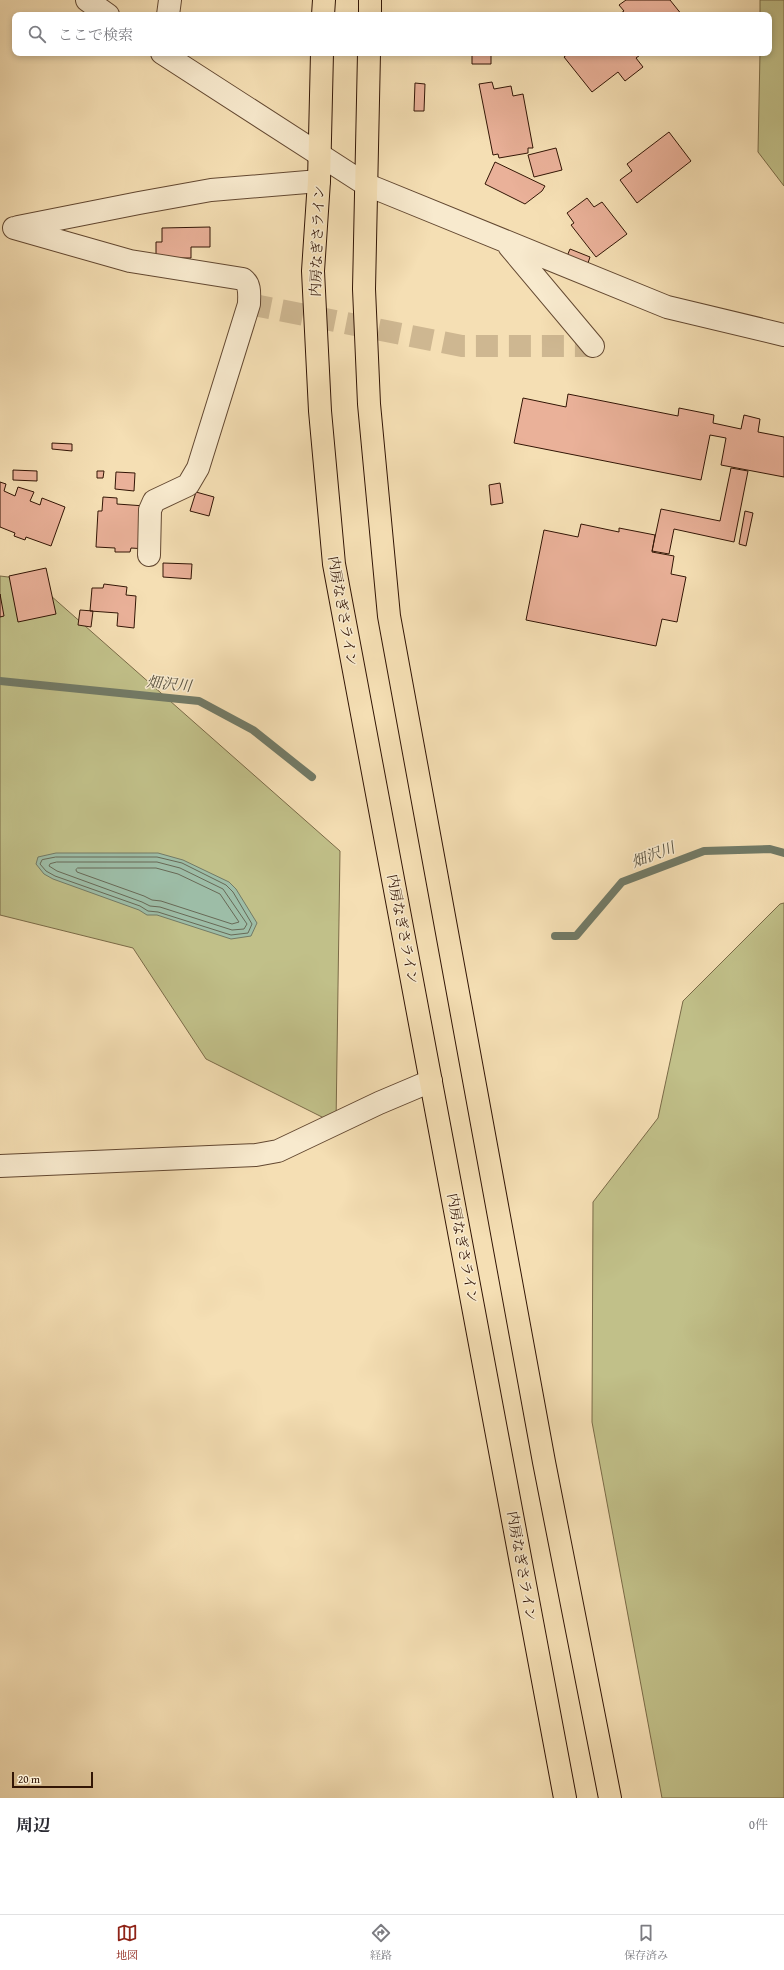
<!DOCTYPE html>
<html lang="ja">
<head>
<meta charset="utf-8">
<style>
	body { margin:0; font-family:"Gentium Book Plus","Noto Serif JP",serif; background:#f2f2f3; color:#2b2b33 }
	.scale { position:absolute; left:12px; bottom:10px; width:81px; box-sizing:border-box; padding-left:4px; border:2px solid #321505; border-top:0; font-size:11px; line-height:14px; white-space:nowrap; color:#321505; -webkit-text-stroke:3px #f8eace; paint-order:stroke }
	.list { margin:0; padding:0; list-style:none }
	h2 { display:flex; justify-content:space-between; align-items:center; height:52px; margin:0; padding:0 16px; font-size:17px }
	h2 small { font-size:13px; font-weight:400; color:#7c7c81 }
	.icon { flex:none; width:22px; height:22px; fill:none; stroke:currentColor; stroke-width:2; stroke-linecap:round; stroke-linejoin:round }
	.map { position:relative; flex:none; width:784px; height:1798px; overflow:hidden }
	.search { position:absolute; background:#fff; box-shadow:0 2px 6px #0003; left:12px; right:12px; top:12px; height:44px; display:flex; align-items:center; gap:10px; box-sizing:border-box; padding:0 14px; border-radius:8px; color:#7c7c81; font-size:15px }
	.sheet { height:116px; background:#fff }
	nav { display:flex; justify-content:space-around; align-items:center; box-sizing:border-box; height:56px; border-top:1px solid #e1e1e2; background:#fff; font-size:11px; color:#7c7c81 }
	nav a { display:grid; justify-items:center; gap:2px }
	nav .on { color:#8f2418 }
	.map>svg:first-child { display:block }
	.green { fill:#c1c089; stroke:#7a6a47 }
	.water { fill:#9dbda7; stroke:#727a66 }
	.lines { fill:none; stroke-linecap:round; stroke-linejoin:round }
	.shore { stroke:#686956; stroke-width:1 }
	.stream { stroke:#727a66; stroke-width:8 }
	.building { fill:#eab199; stroke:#321505 }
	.minor-tunnel { stroke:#ceb791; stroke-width:22; stroke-dasharray:22 11; stroke-linecap:butt }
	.minor-casing { stroke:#634831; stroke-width:24 }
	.highway-casing { stroke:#321505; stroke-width:24 }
	.minor { stroke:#f8eace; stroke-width:22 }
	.highway { stroke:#f5dfb4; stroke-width:22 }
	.labels { text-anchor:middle; stroke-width:3; stroke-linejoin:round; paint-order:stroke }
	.street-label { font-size:14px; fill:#321505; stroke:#f8eace }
	.water-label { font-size:15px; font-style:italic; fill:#57503e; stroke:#f8eace }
</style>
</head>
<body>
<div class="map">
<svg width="784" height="1798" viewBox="0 0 784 1798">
	<rect width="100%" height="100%" fill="#f5dfb4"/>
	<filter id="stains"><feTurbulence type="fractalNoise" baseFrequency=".005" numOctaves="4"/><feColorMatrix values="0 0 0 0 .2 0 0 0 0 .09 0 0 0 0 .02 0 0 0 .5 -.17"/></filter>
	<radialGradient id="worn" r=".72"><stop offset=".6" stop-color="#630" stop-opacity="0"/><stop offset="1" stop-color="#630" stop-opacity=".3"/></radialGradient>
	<path class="green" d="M 760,0 L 784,0 L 784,186 L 758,152 L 760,53 L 769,53 L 769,15 L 760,15 Z
		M 0,576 L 33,580 L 340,851 L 336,1124 L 206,1059 L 133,948 L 0,915 Z
		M 784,903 L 784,1798 L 662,1798 L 592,1422 L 593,1202 L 658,1118 L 683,1001 L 780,904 Z"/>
	<path class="water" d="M 56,853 L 158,853 L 183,860 L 229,882 L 236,889 L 257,923 L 251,936 L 231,939 L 157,915 L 147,915 L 139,910 L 53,879 L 44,874 L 36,864 L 38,857 Z"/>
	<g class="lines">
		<path class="shore" d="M 56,857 L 157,857 L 182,863 L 226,885 L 233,892 L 252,924 L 248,933 L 231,935 L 158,912 L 148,911 L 140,906 L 55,876 L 46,871 L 40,864 L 42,860 Z
			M 57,862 L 157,862 L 180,868 L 223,889 L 247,924 L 244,929 L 232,930 L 160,907 L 150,906 L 142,902 L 57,871 L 49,866 L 50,864 Z
			M 78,868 L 156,868 L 178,874 L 220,894 L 239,922 L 232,924 L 161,901 L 152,900 L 144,896 L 77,872 L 76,870 Z"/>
		<path class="stream" d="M 0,681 L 199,701 L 253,730 L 312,777
			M 555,936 L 576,936 L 622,882 L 704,851 L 770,849 L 784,853"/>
	</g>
	<path class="building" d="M 626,0 L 670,0 L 682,15 L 623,15 L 621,13 L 624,11 L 619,5 Z
		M 472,53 L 491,54 L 491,64 L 472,64 Z
		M 569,53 L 643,53 L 636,58 L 643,67 L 625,81 L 618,72 L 592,92 L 564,57 Z
		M 492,82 L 494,89 L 511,86 L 513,96 L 523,94 L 533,148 L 528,148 L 528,153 L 499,158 L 498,154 L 493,155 L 479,84 Z
		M 415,83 L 425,84 L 424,111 L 414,111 Z
		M 669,132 L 691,161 L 637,203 L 620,180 L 632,171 L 627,164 Z
		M 556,148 L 562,170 L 534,177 L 528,155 Z
		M 495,162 L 545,186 L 542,191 L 525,204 L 485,184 Z
		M 587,198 L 594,207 L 602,202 L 627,234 L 596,257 L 571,225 L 574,223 L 567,213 Z
		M 210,227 L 210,247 L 191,247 L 191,258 L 163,258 L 163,255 L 156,255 L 156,242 L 162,242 L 162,228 Z
		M 570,249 L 590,257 L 586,269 L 565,261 Z
		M 568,394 L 678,416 L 679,408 L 714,415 L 713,423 L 741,429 L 744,415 L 760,419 L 758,432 L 784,437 L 784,477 L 721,465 L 726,438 L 710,435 L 701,480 L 514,443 L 523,398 L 566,407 Z
		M 52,443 L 72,444 L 72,451 L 52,449 Z
		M 731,468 L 748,471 L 734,542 L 674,529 L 669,554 L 652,551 L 661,509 L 720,521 Z
		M 13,470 L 37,471 L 37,481 L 13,480 Z
		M 97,471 L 104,471 L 103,478 L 97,478 Z
		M 116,472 L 135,473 L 134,491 L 115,489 Z
		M 0,482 L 6,484 L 4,491 L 15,496 L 18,487 L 34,492 L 30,501 L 40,505 L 42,498 L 65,507 L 51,546 L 26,537 L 25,540 L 14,536 L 15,533 L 0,527 Z
		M 500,483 L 503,503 L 491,505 L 489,485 Z
		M 196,492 L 214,497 L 209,516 L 190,511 Z
		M 103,497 L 117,498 L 117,504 L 145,506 L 147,549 L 131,548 L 130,552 L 115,552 L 115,548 L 96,547 L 98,511 L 102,511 Z
		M 745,511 L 753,513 L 746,546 L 739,544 Z
		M 581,524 L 619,532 L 619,528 L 655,535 L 652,552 L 674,556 L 671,574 L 686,577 L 677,622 L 662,619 L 656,646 L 526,620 L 544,530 L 578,537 Z
		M 163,563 L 192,564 L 191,579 L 163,577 Z
		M 46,568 L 56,614 L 18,622 L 9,576 Z
		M 104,584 L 127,587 L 126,595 L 136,596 L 134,628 L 117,626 L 118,613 L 90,611 L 92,588 L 103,588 Z
		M 0,594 L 4,616 L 0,617 Z
		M 80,610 L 93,611 L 91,627 L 78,625 Z"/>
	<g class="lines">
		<path class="minor-tunnel" d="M 249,304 L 462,346 L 593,346"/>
		<defs>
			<path id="minor" d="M 87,0 L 108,15
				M 168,15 L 170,0
				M 162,53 L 365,184 L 667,307 L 784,335
				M 18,227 L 139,203 L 211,190 L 319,181
				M 14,228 L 130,261 L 243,279 C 251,285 249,295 249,304 L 198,468 L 188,485 L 154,501 L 150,510 L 149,555
				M 509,246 L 593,346
				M 0,1166 L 256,1155 L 278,1151 L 379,1103 L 431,1081"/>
			<path id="highway" d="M 323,15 L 324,0
				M 370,15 L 370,0
				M 322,53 L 319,181 L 313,271 L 320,411 L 334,564 L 565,1798
				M 369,53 L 364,289 L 369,404 L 389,616 L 544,1462 L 610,1798"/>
		</defs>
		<use href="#minor" class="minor-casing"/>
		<use href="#highway" class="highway-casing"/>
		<use href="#minor" class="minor"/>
		<use href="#highway" class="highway"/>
	</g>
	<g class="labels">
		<g class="street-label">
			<text transform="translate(317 241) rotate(-88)" y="5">内房なぎさライン</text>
			<text transform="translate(343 611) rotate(80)" y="5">内房なぎさライン</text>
			<text transform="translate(403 929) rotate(79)" y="5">内房なぎさライン</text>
			<text transform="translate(463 1248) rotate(79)" y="5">内房なぎさライン</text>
			<text transform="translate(522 1566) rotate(80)" y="5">内房なぎさライン</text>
		</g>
		<g class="water-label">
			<text transform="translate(169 684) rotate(6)" y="5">畑沢川</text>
			<text transform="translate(653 855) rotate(-21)" y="5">畑沢川</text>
		</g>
	</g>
	<rect width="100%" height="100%" filter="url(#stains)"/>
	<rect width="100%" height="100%" fill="url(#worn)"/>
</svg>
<div class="scale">20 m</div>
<div class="search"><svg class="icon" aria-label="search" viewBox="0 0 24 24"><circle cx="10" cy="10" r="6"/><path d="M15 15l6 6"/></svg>ここで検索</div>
</div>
<section class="sheet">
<h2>周辺<small>0件</small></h2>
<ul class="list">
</ul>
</section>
<nav>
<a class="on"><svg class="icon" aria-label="map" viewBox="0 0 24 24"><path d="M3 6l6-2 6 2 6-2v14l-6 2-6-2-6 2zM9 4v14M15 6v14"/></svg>地図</a>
<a><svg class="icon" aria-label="directions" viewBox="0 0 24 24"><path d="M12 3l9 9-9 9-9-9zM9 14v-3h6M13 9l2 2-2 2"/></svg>経路</a>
<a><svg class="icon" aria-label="saved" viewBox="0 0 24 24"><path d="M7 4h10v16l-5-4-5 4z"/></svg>保存済み</a>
</nav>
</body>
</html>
